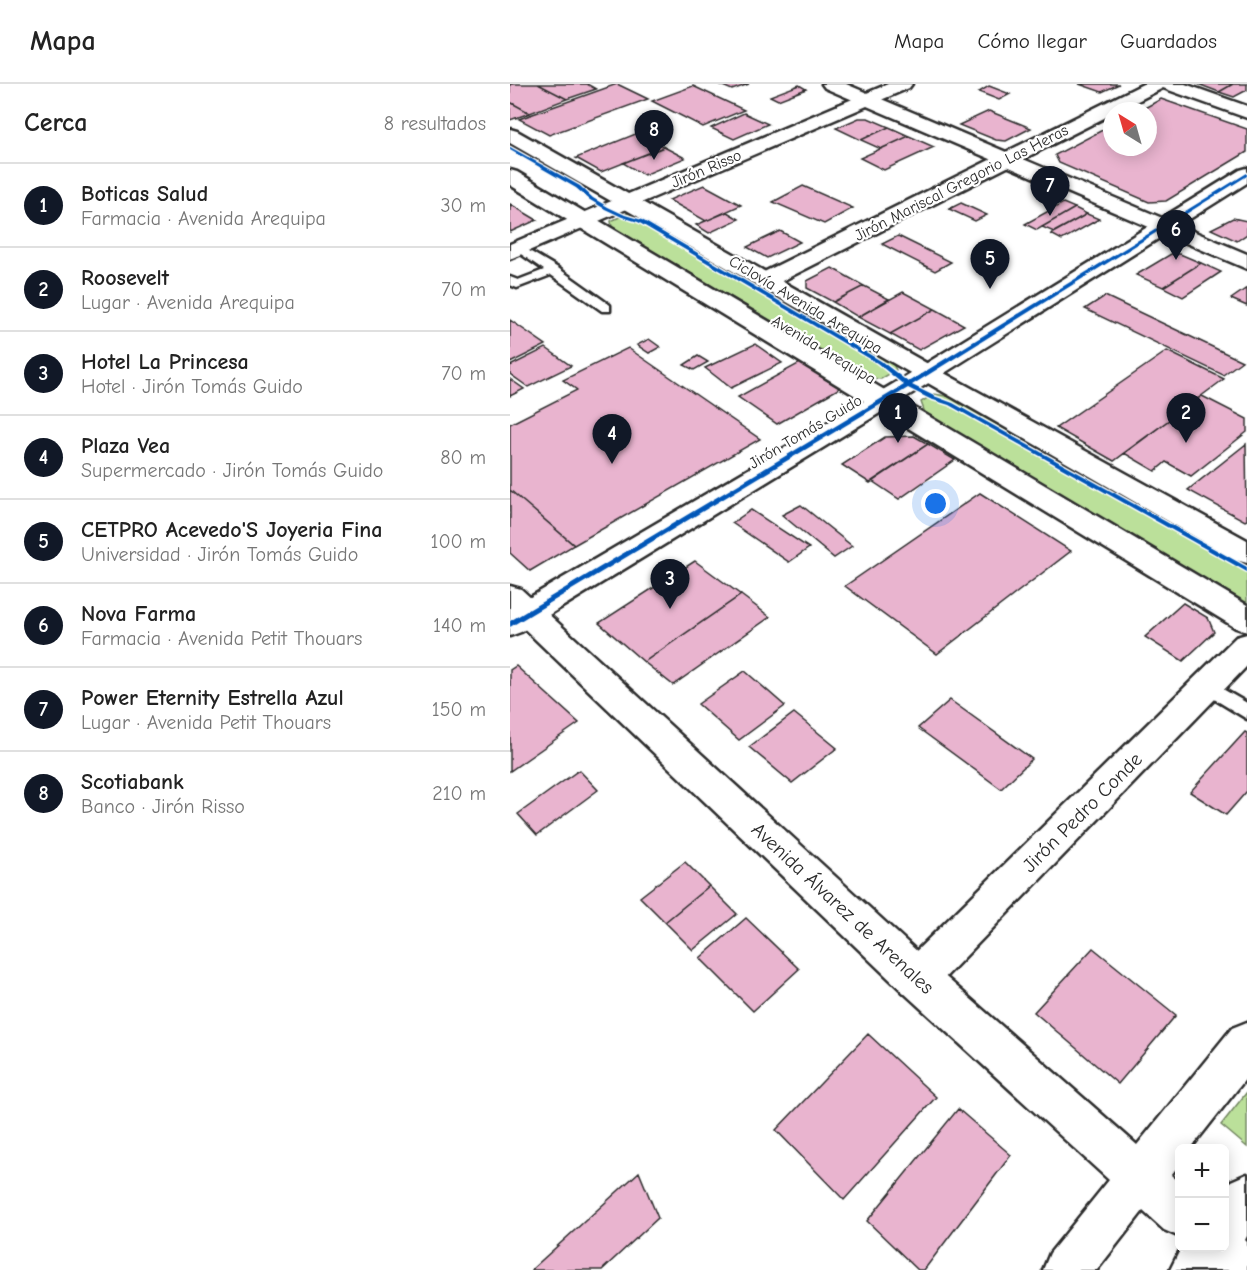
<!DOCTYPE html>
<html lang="es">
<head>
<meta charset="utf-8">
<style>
	body { margin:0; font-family:"Comic Neue",sans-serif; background:#f6f6f6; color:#222 }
	.controls { position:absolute; right:18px; bottom:18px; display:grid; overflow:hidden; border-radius:9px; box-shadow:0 3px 15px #0003 }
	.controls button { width:54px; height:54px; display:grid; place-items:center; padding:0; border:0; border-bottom:2px solid #e0e0e0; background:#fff; color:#222; font:30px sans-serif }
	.compass { position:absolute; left:593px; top:18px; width:54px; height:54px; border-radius:50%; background:#fff; box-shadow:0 3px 15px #0003; rotate:323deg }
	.you { position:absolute; left:426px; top:420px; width:21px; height:21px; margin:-15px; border:4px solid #fff; border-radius:50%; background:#1a73e8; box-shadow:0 0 0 9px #1a73e833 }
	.badge { display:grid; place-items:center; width:39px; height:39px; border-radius:50%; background:#111827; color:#fff; font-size:20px; font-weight:700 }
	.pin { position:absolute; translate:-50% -50px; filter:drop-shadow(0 2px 3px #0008) }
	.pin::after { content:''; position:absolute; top:32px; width:21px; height:18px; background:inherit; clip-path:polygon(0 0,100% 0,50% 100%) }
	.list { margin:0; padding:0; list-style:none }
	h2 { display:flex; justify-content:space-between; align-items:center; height:78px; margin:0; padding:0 24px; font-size:26px }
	h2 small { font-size:20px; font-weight:400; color:#767676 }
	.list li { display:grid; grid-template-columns:39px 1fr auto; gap:18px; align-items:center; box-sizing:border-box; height:84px; padding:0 24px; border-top:2px solid #e0e0e0 }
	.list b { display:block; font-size:22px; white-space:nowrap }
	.list p { margin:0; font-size:20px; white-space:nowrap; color:#767676 }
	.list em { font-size:20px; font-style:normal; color:#767676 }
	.map { position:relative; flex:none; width:737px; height:1186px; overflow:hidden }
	header { display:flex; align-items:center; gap:36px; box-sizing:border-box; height:84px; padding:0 30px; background:#fff; border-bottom:2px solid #e0e0e0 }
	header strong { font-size:28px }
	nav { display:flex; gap:33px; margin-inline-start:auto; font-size:21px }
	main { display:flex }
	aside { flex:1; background:#fff }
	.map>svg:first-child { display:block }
	.green { fill:#bbe09a; stroke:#738662; stroke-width:1.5 }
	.building { fill:#e9b4cf; stroke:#2b2b2b; stroke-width:1.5 }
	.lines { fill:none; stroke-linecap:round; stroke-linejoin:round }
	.lane-casing { stroke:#2b2b2b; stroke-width:5 }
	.street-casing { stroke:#2b2b2b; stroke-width:5 }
	.secondary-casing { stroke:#2b2b2b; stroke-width:5 }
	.lane { fill:#fff; fill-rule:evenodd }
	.street { fill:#fff; fill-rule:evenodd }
	.secondary { fill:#fff; fill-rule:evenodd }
	.cycleway-casing { stroke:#fff; stroke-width:3 }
	.cycleway { fill:#0057b8; fill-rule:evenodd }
	.labels { text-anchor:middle; stroke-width:4.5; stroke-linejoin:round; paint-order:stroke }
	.far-street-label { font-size:16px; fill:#2b2b2b; stroke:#fff }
	.street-label { font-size:20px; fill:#2b2b2b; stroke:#fff }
</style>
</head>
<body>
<header>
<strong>Mapa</strong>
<nav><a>Mapa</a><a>Cómo llegar</a><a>Guardados</a></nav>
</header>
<main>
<aside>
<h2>Cerca<small>8 resultados</small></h2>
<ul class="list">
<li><span class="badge">1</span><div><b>Boticas Salud</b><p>Farmacia · Avenida Arequipa</p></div><em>30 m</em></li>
<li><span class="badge">2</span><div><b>Roosevelt</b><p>Lugar · Avenida Arequipa</p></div><em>70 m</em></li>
<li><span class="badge">3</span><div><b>Hotel La Princesa</b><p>Hotel · Jirón Tomás Guido</p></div><em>70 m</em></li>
<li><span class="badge">4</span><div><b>Plaza Vea</b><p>Supermercado · Jirón Tomás Guido</p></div><em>80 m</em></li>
<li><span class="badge">5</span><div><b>CETPRO Acevedo'S Joyeria Fina</b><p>Universidad · Jirón Tomás Guido</p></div><em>100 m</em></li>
<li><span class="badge">6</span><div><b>Nova Farma</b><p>Farmacia · Avenida Petit Thouars</p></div><em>140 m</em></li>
<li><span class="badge">7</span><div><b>Power Eternity Estrella Azul</b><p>Lugar · Avenida Petit Thouars</p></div><em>150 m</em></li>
<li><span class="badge">8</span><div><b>Scotiabank</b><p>Banco · Jirón Risso</p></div><em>210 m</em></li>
</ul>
</aside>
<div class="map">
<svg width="737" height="1186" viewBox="0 0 737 1186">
	<rect width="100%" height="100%" fill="#fff"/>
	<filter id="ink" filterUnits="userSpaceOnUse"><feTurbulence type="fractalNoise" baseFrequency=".0167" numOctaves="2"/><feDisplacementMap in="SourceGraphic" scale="12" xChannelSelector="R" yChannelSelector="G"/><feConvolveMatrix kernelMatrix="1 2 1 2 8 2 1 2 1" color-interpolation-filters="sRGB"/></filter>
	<g filter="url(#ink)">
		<path class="green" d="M 118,129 L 130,131 L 383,280 L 386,286 L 371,295 L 359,294 L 102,143 L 101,137 Z
			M 424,310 L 442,313 L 737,480 L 737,521 L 415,329 L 411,318 Z
			M 737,1008 L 737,1063 L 711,1041 Z"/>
		<path class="building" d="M 0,0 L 28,0 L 57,15 L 20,29 L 0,18 Z
			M 28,0 L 77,0 L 86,5 L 57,15 Z
			M 107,0 L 138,15 L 39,51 L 9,35 Z
			M 208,0 L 239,0 L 222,6 Z
			M 569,0 L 609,0 L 592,8 Z
			M 688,0 L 723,0 L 709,8 Z
			M 723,0 L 737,0 L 737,6 L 724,13 L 709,8 Z
			M 289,1 L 296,5 L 268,16 L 260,12 Z
			M 183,2 L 234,26 L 193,43 L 142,17 Z
			M 479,2 L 500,10 L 489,16 L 469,8 Z
			M 651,15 L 737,45 L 737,68 L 656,117 L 639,118 L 549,79 L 545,71 L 602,41 L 602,63 L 638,63 L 638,27 L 629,27 Z
			M 0,18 L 20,29 L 0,36 Z
			M 479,27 L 521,44 L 496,57 L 486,56 L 449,41 Z
			M 234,29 L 258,40 L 224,55 L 201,44 Z
			M 349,34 L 358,34 L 379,43 L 351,56 L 326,44 Z
			M 379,43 L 399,52 L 371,65 L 351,56 Z
			M 128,49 L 154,63 L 91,88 L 66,74 Z
			M 399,52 L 424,63 L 374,86 L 350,74 Z
			M 154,63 L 175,74 L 134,91 L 113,79 Z
			M 194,101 L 231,121 L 196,137 L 159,116 Z
			M 293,102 L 343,124 L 314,140 L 263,118 Z
			M 451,119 L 477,131 L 465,137 L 439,125 Z
			M 553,119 L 565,124 L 527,146 L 515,140 Z
			M 0,120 L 27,136 L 0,148 Z
			M 565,124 L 577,130 L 544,148 L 532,143 Z
			M 217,128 L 229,135 L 199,149 L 186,141 Z
			M 577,130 L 589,135 L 552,156 L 541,150 Z
			M 723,134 L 737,137 L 737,150 L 727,157 L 701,145 Z
			M 270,147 L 290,158 L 257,174 L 237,163 Z
			M 388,152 L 441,178 L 425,187 L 372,160 Z
			M 661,170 L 670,170 L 691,179 L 653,203 L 626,191 Z
			M 691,179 L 711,188 L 673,213 L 653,203 Z
			M 322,184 L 354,202 L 323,218 L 297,204 L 297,197 Z
			M 354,202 L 379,215 L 348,233 L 323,218 Z
			M 737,204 L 737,222 L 721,215 Z
			M 393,208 L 425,225 L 380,250 L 348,233 Z
			M 595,212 L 732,277 L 713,291 L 575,225 Z
			M 425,225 L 454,241 L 409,266 L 380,250 Z
			M 0,236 L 36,261 L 0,279 Z
			M 139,255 L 150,263 L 139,269 L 127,261 Z
			M 245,260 L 272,279 L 221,304 L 195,284 Z
			M 36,264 L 61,282 L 18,303 L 0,290 L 0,282 Z
			M 118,264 L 250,355 L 64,461 L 0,406 L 0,340 L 67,306 L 53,296 Z
			M 657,267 L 714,295 L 604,377 L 546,344 Z
			M 188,272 L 198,278 L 184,286 L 174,281 Z
			M 290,279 L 330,304 L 267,340 L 228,313 Z
			M 0,295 L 14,305 L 0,312 Z
			M 692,312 L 737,335 L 737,348 L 681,392 L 656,378 L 645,387 L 614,369 Z
			M 404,352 L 418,360 L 360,399 L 332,381 L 375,353 Z
			M 418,360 L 445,376 L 389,415 L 362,397 Z
			M 736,360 L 737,436 L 735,437 L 678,406 Z
			M 0,406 L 64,461 L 20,487 L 0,469 Z
			M 470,409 L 561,467 L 427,570 L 335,502 Z
			M 291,421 L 342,462 L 324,474 L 272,431 Z
			M 241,426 L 299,464 L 279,478 L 222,439 Z
			M 185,477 L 231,511 L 134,578 L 89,539 Z
			M 231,511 L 260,533 L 163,601 L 134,578 Z
			M 673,519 L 698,534 L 704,548 L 673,577 L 635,553 Z
			M 6,582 L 69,639 L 0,687 L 0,586 Z
			M 235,587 L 275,622 L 229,656 L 188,620 Z
			M 440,616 L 522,675 L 491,705 L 408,644 Z
			M 284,629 L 327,664 L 282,699 L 239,663 Z
			M 735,648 L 737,649 L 737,707 L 716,731 L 680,708 Z
			M 69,686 L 88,706 L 27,751 L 8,730 Z
			M 175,778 L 199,802 L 155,838 L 130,813 Z
			M 199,802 L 227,830 L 183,866 L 155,838 Z
			M 236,834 L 289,885 L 243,927 L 190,874 Z
			M 583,864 L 666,931 L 608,1000 L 524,928 Z
			M 358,950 L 426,1013 L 334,1116 L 266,1046 Z
			M 448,1025 L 501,1071 L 414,1186 L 408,1186 L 357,1137 Z
			M 129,1088 L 148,1134 L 92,1186 L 21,1186 Z"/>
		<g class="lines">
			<defs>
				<path id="lane" d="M 9,161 L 48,184 L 100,221 L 100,227 L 92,227 L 41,191 L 7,204 L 0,201 L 0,193 L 8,196 L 34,186 L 5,166 L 3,164 Z
					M 697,596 L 737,619 L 737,635 L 691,607 L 689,602 L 691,597 Z"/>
				<path id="street" d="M 378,0 L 402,0 L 399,4 L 0,175 L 0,160 Z
					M 633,0 L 675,0 L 737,22 L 737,34 L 653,4 L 608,27 L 602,27 L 602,30 L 264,201 L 256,203 L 248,201 L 245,196 L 248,191 Z
					M 737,84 L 737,99 L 401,310 L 11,548 L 0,552 L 0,525 L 383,300 L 730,86 Z
					M 737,550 L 737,582 L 421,908 L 407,913 L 393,908 L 387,894 L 393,880 L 726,553 Z"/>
				<path id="secondary" d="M 312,0 L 336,0 L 737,170 L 737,185 L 315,4 Z
					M 0,45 L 7,47 L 425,284 L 737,456 L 737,479 L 726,476 L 0,59 Z
					M 0,86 L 7,88 L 737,521 L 737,548 L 726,544 L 0,101 Z
					M 0,502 L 11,505 L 421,880 L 627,1061 L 722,944 L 737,938 L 737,993 L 681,1064 L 670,1064 L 670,1080 L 661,1091 L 670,1099 L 670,1153 L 654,1146 L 633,1127 L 587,1186 L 533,1186 L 540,1169 L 599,1096 L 393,908 L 0,531 Z
					M 737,1090 L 737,1152 L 735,1156 L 737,1158 L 737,1186 L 660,1186 L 671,1164 L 714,1164 L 714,1105 L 721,1097 Z"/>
			</defs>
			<use href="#lane" class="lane-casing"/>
			<use href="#street" class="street-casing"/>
			<use href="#secondary" class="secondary-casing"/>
			<use href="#lane" class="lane"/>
			<use href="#street" class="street"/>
			<use href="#secondary" class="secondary"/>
			<defs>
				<path id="cycleway" d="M 0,63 L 70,102 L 83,114 L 98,123 L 115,131 L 132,136 L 371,277 L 398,298 L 737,89 L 737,92 L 402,301 L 424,312 L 443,319 L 737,483 L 737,488 L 439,321 L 420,315 L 398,304 L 0,543 L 0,537 L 394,301 L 367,279 L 128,138 L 112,133 L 95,125 L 80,116 L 66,104 L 0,66 Z"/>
			</defs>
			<use href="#cycleway" class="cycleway-casing"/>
			<use href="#cycleway" class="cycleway"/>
		</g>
	</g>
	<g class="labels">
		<g class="far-street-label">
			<text transform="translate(196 84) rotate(-23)" y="6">Jirón Risso</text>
			<text transform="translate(451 98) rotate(-27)" y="6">Jirón Mariscal Gregorio Las Heras</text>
			<text transform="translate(296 220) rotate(31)" y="6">Ciclovía Avenida Arequipa</text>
			<text transform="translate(314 265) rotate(31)" y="6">Avenida Arequipa</text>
			<text transform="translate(295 347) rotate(-31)" y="6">Jirón Tomás Guido</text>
		</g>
		<g class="street-label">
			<text transform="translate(572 728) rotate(-45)" y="7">Jirón Pedro Conde</text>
			<text transform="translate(333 824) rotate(43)" y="7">Avenida Álvarez de Arenales</text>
		</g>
	</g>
</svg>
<div class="controls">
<button>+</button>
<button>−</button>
</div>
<svg class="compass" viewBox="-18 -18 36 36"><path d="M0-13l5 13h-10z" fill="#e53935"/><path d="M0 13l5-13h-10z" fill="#767676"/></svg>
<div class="you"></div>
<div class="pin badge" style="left:388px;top:359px">1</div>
<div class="pin badge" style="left:676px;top:359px">2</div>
<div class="pin badge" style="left:160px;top:525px">3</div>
<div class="pin badge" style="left:102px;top:380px">4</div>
<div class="pin badge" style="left:480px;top:205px">5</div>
<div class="pin badge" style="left:666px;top:176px">6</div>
<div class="pin badge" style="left:540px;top:132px">7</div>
<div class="pin badge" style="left:144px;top:76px">8</div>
</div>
</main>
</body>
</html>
